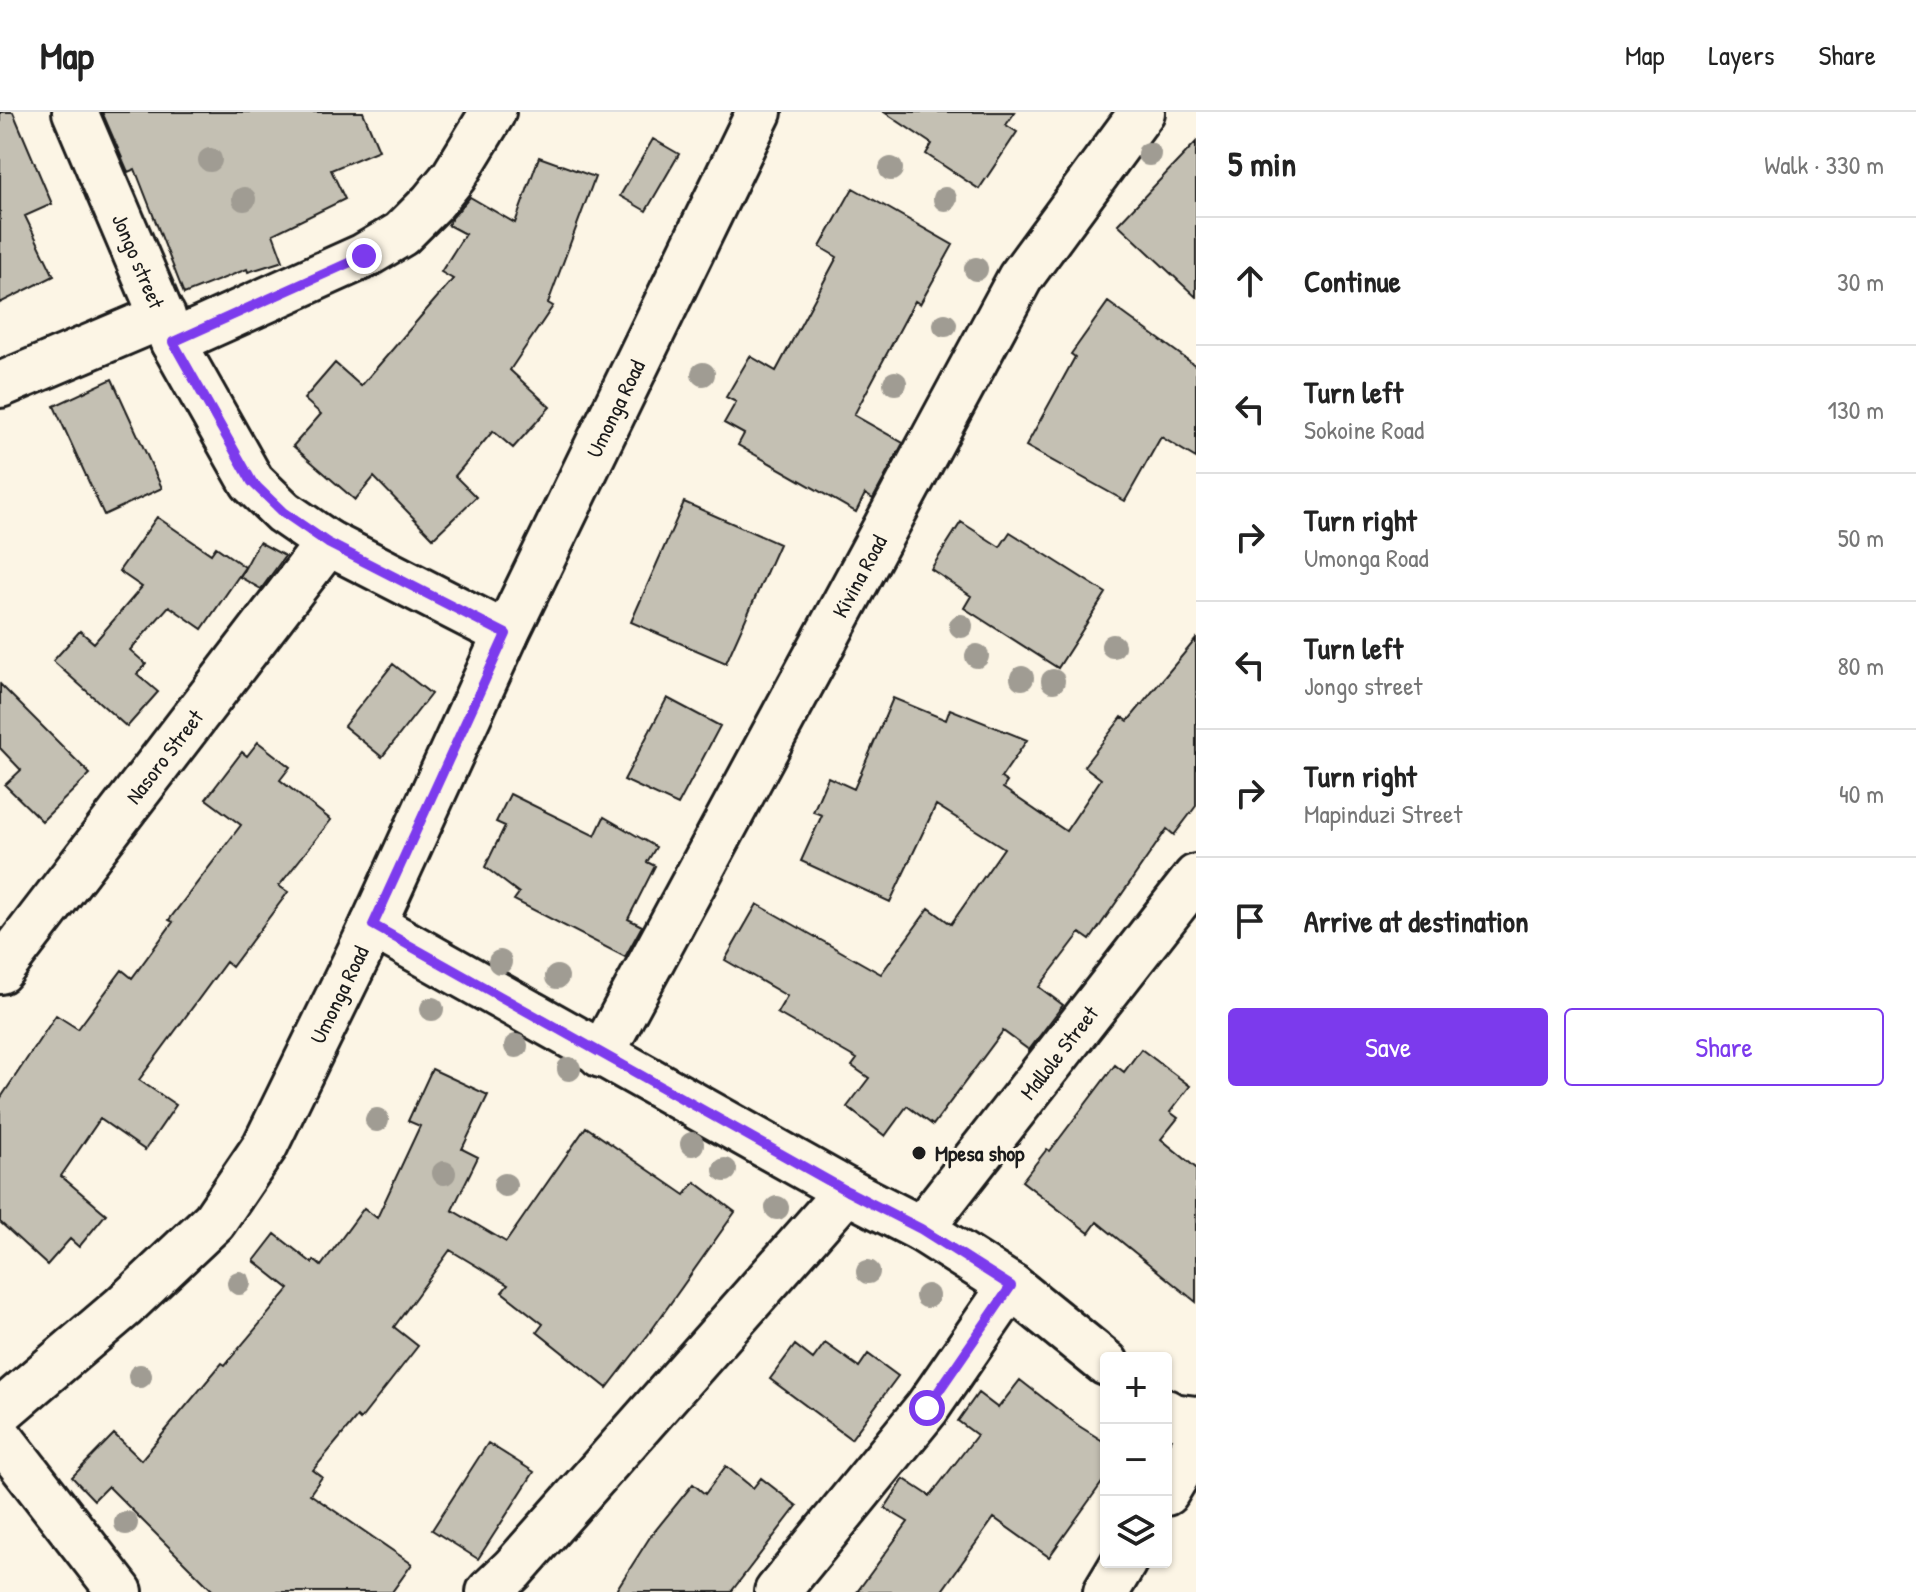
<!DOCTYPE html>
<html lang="en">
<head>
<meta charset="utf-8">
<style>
	body { margin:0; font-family:"Patrick Hand",sans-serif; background:#f2f2f2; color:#222 }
	.controls { position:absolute; right:24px; bottom:24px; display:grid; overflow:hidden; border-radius:8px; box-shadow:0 2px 6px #0004 }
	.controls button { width:72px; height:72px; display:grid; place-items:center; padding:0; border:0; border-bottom:2px solid #e0e0e0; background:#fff; color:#222; font:40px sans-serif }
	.stop { position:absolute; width:24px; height:24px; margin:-18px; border:6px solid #7c3aed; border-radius:50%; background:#fff }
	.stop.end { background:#7c3aed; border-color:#fff; box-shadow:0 2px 8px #0008 }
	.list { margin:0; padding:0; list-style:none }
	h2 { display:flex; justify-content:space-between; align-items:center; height:104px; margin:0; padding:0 32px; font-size:34px }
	h2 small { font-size:26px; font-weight:400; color:#767676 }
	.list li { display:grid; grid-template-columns:52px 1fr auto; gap:24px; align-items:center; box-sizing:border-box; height:128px; padding:0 32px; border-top:2px solid #e0e0e0 }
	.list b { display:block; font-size:30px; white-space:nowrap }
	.list p { margin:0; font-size:26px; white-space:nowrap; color:#767676 }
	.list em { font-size:26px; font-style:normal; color:#767676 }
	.actions { display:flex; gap:16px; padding:24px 32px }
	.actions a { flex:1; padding:18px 0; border:2px solid #7c3aed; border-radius:8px; text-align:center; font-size:28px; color:#7c3aed }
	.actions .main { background:#7c3aed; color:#fff }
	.icon { flex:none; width:44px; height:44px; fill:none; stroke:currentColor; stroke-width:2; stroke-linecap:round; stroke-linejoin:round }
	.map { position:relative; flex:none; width:1196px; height:1480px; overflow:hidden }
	header { display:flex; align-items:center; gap:48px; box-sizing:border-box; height:112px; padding:0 40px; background:#fff; border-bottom:2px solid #e0e0e0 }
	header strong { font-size:38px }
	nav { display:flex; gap:44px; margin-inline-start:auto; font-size:28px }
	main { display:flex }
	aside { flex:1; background:#fff }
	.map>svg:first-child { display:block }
	.building { fill:#c4c0b3; stroke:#1c1c1c; stroke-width:2 }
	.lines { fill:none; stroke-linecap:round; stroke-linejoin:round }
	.minor-casing { stroke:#1c1c1c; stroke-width:50 }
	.minor { stroke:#fcf5e5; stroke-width:44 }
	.tree { fill:#a09c93 }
	.route { stroke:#7c3aed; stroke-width:10 }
	.poi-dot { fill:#1c1c1c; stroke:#fcf5e5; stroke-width:3 }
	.labels { text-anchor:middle; stroke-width:6; stroke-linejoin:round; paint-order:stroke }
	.street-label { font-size:22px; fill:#1c1c1c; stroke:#fcf5e5 }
	.poi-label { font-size:22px; font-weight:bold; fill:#1c1c1c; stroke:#fcf5e5; text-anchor:start }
</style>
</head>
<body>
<header>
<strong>Map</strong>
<nav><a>Map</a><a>Layers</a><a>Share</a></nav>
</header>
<main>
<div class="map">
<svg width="1196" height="1480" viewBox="0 0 1196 1480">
	<rect width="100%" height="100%" fill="#fcf5e5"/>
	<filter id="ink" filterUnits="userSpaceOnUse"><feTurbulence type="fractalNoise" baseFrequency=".0125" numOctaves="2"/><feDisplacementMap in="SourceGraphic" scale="16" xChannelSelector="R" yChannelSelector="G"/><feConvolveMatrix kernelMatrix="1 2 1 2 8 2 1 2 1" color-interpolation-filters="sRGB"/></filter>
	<g filter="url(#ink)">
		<path class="building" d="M 0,0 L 13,0 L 52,92 L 25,104 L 54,164 L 0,191 Z
			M 102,0 L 363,0 L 379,38 L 331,58 L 345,87 L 273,122 L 283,149 L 248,160 L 247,157 L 184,182 L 135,57 L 128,60 Z
			M 884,0 L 1015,0 L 1006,13 L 1017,20 L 979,77 L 926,42 L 932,32 Z
			M 653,27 L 679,42 L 646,99 L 620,84 Z
			M 1196,30 L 1196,185 L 1118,112 Z
			M 539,45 L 595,65 L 548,191 L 553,194 L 510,258 L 550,295 L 513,336 L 493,319 L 455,364 L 476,385 L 433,426 L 374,365 L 355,388 L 293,334 L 321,302 L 304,287 L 335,251 L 361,274 L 453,167 L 441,160 L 465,122 L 448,113 L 452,106 L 470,85 L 515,111 Z
			M 853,76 L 953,133 L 920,192 L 915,189 L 854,303 L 903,331 L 873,387 L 865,382 L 856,400 L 738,333 L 744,322 L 724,311 L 736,290 L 726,285 L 750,244 L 776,259 L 837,145 L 820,135 Z
			M 1108,190 L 1196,254 L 1196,346 L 1161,325 L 1125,389 L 1026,334 L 1075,245 L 1071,242 Z
			M 112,267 L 162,376 L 104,403 L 54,294 Z
			M 684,390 L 779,432 L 726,551 L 631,510 Z
			M 157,405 L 211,442 L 216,435 L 245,455 L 202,517 L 169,494 L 130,538 L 146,552 L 137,562 L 158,580 L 127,615 L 53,549 L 80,519 L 94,531 L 142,475 L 119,459 Z
			M 961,410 L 1000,435 L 1010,420 L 1106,481 L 1058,556 L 964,496 L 971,484 L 931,457 Z
			M 259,430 L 285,444 L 261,477 L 240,465 Z
			M 1196,527 L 1196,694 L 1174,723 L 1167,717 L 1090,828 L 1080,821 L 1039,875 L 1063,893 L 1029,938 L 1003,919 L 933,1013 L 907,994 L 885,1024 L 847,995 L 869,966 L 852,954 L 857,947 L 777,901 L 787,884 L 725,848 L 757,792 L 881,862 L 929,796 L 951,812 L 1004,736 L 936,693 L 890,790 L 801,749 L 822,703 L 813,700 L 828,665 L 854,677 L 893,586 L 946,608 L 950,597 L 1027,628 L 1001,666 L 1007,670 L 1003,676 L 1066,719 L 1101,667 L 1084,654 L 1122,605 L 1128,609 Z
			M 393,552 L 431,582 L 382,645 L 344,614 Z
			M 0,572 L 90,662 L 42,709 L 5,673 L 21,658 L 0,636 Z
			M 667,586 L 720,614 L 678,693 L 624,668 Z
			M 258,630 L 290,655 L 280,668 L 331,708 L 279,774 L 288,780 L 232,855 L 226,850 L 139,968 L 176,993 L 145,1038 L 100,1007 L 61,1064 L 106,1102 L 79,1135 L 70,1127 L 47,1153 L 0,1110 L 0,987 L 56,903 L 78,917 L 122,858 L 132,866 L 173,810 L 169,808 L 241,713 L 206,687 L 242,640 L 247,644 Z
			M 510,682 L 595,724 L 604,705 L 656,735 L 647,750 L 655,754 L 628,807 L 642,814 L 625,845 L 514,788 L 519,781 L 485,755 L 505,714 L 496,710 Z
			M 1141,937 L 1190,974 L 1170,1000 L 1178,1006 L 1161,1027 L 1196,1056 L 1196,1190 L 1097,1110 L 1089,1121 L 1022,1069 L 1047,1037 L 1050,1039 L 1115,953 L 1124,960 Z
			M 432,957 L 488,983 L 462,1037 L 478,1045 L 452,1098 L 506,1130 L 586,1015 L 685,1083 L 695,1070 L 735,1100 L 648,1223 L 607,1276 L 537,1220 L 543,1212 L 502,1180 L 508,1173 L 450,1138 L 394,1215 L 418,1234 L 360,1308 L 357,1305 L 313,1358 L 322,1365 L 310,1382 L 412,1452 L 392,1480 L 214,1480 L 108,1374 L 94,1388 L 72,1365 L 114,1322 L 141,1348 L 222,1251 L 225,1253 L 289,1177 L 254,1149 L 275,1122 L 312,1151 L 314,1148 L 321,1154 L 364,1096 L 377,1106 L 420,1014 L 408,1009 Z
			M 825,1231 L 859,1255 L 868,1242 L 898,1264 L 851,1327 L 770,1267 L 795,1233 L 813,1247 Z
			M 1020,1268 L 1079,1314 L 1106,1331 L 1106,1365 L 1049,1445 L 994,1406 L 941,1480 L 857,1480 L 908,1410 L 885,1396 L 904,1367 L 930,1384 L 977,1323 L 958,1309 L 978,1281 L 998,1296 Z
			M 488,1331 L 534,1360 L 478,1447 L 432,1418 Z
			M 726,1354 L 753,1376 L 761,1366 L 797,1394 L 731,1480 L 615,1480 L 650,1425 L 693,1372 L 705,1382 Z"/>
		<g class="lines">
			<defs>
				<g id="minor">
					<path id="s1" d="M 75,0 L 173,230 L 252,370 L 283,400 L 328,431 L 506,522"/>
					<path d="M 173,230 L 364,144 L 401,122 L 432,91 L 454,64 L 493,0"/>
					<path d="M 0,273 L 163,204"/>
					<path d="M 373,813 L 847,1079 L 921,1117 L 1011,1174 L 1106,1251"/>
					<path id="s2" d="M 0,859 L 328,431"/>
					<path id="s3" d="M 601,943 L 1020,166 L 1142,0"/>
					<path id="s4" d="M 921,1117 L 1196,765"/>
					<path id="s5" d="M 0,1300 L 123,1195 L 214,1109 L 265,1034 L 373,813 L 506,522 L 759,0"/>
					<path d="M 1166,1300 L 1172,1304 L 1196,1307"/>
					<path d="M 0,1325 L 120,1480"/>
					<path d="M 1166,1381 L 1196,1331"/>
					<path d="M 489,1480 L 513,1457 L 847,1079"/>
					<path d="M 777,1480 L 927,1296 L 1011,1174"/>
					<path d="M 1106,1480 L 1124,1450"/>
				</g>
			</defs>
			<use href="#minor" class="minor-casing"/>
			<use href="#minor" class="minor"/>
		</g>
		<g class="tree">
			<circle cx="1149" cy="42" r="12"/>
			<circle cx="210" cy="48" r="12"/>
			<circle cx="891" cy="57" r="12"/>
			<circle cx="244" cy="87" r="12"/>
			<circle cx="945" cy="87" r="12"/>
			<circle cx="976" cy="157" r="12"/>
			<circle cx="945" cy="213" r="12"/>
			<circle cx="703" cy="262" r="12"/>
			<circle cx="895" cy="271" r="12"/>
			<circle cx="961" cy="514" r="12"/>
			<circle cx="1113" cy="534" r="12"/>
			<circle cx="977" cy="544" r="12"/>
			<circle cx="1022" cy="566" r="12"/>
			<circle cx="1053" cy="569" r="12"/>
			<circle cx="500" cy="850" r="12"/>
			<circle cx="557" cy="865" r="12"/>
			<circle cx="432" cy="897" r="12"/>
			<circle cx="516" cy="934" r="12"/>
			<circle cx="569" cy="957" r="12"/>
			<circle cx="377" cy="1008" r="12"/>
			<circle cx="692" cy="1032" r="12"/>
			<circle cx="725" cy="1058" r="12"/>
			<circle cx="444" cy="1061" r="12"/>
			<circle cx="505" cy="1073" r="12"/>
			<circle cx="777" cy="1096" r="12"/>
			<circle cx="868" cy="1160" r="12"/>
			<circle cx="239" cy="1171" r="12"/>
			<circle cx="927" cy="1184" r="12"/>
			<circle cx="140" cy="1264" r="12"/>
			<circle cx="126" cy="1411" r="12"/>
		</g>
	</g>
	<g class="lines" filter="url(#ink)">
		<path class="route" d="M 364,144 L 173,230 L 252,370 L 283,400 L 328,431 L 506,522 L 373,813 L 847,1079 L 921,1117 L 1011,1174 L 927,1296"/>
	</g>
	<circle class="poi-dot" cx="919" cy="1041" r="8"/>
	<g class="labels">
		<g class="street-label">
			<text dy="8" stroke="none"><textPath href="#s1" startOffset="162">Jongo street</textPath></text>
			<text dy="8" stroke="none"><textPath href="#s5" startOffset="1194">Umonga Road</textPath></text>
			<text dy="8" stroke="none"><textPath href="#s3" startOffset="544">Kivina Road</textPath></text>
			<text dy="8" stroke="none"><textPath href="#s2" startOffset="270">Nasoro Street</textPath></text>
			<text dy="8" stroke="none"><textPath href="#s5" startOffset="546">Umonga Road</textPath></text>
			<text dy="8" stroke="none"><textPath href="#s4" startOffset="224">Mallole Street</textPath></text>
		</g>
		<g class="poi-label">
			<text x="935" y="1049">Mpesa shop</text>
		</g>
	</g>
</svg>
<div class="controls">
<button>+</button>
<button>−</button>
<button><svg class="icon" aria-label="layers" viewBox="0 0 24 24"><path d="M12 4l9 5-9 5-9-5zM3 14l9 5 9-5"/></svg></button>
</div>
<div class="stop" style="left:927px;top:1296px"></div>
<div class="stop end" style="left:364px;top:144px"></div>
</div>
<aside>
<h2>5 min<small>Walk · 330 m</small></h2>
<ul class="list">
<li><svg class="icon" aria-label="ahead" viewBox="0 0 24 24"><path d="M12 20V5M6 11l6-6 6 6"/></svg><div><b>Continue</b></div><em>30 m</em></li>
<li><svg class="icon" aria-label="left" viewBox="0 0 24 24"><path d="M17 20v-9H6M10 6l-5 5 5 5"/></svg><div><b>Turn left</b><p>Sokoine Road</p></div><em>130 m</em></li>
<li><svg class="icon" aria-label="right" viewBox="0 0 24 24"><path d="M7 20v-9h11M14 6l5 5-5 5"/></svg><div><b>Turn right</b><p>Umonga Road</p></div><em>50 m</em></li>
<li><svg class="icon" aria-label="left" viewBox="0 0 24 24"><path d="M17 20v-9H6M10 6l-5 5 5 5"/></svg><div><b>Turn left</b><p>Jongo street</p></div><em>80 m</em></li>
<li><svg class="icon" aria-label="right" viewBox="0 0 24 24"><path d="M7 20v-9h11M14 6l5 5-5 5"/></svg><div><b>Turn right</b><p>Mapinduzi Street</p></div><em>40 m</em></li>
<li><svg class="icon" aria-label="arrive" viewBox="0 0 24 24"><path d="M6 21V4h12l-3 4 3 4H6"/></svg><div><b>Arrive at destination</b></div></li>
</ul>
<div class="actions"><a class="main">Save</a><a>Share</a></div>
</aside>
</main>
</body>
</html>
